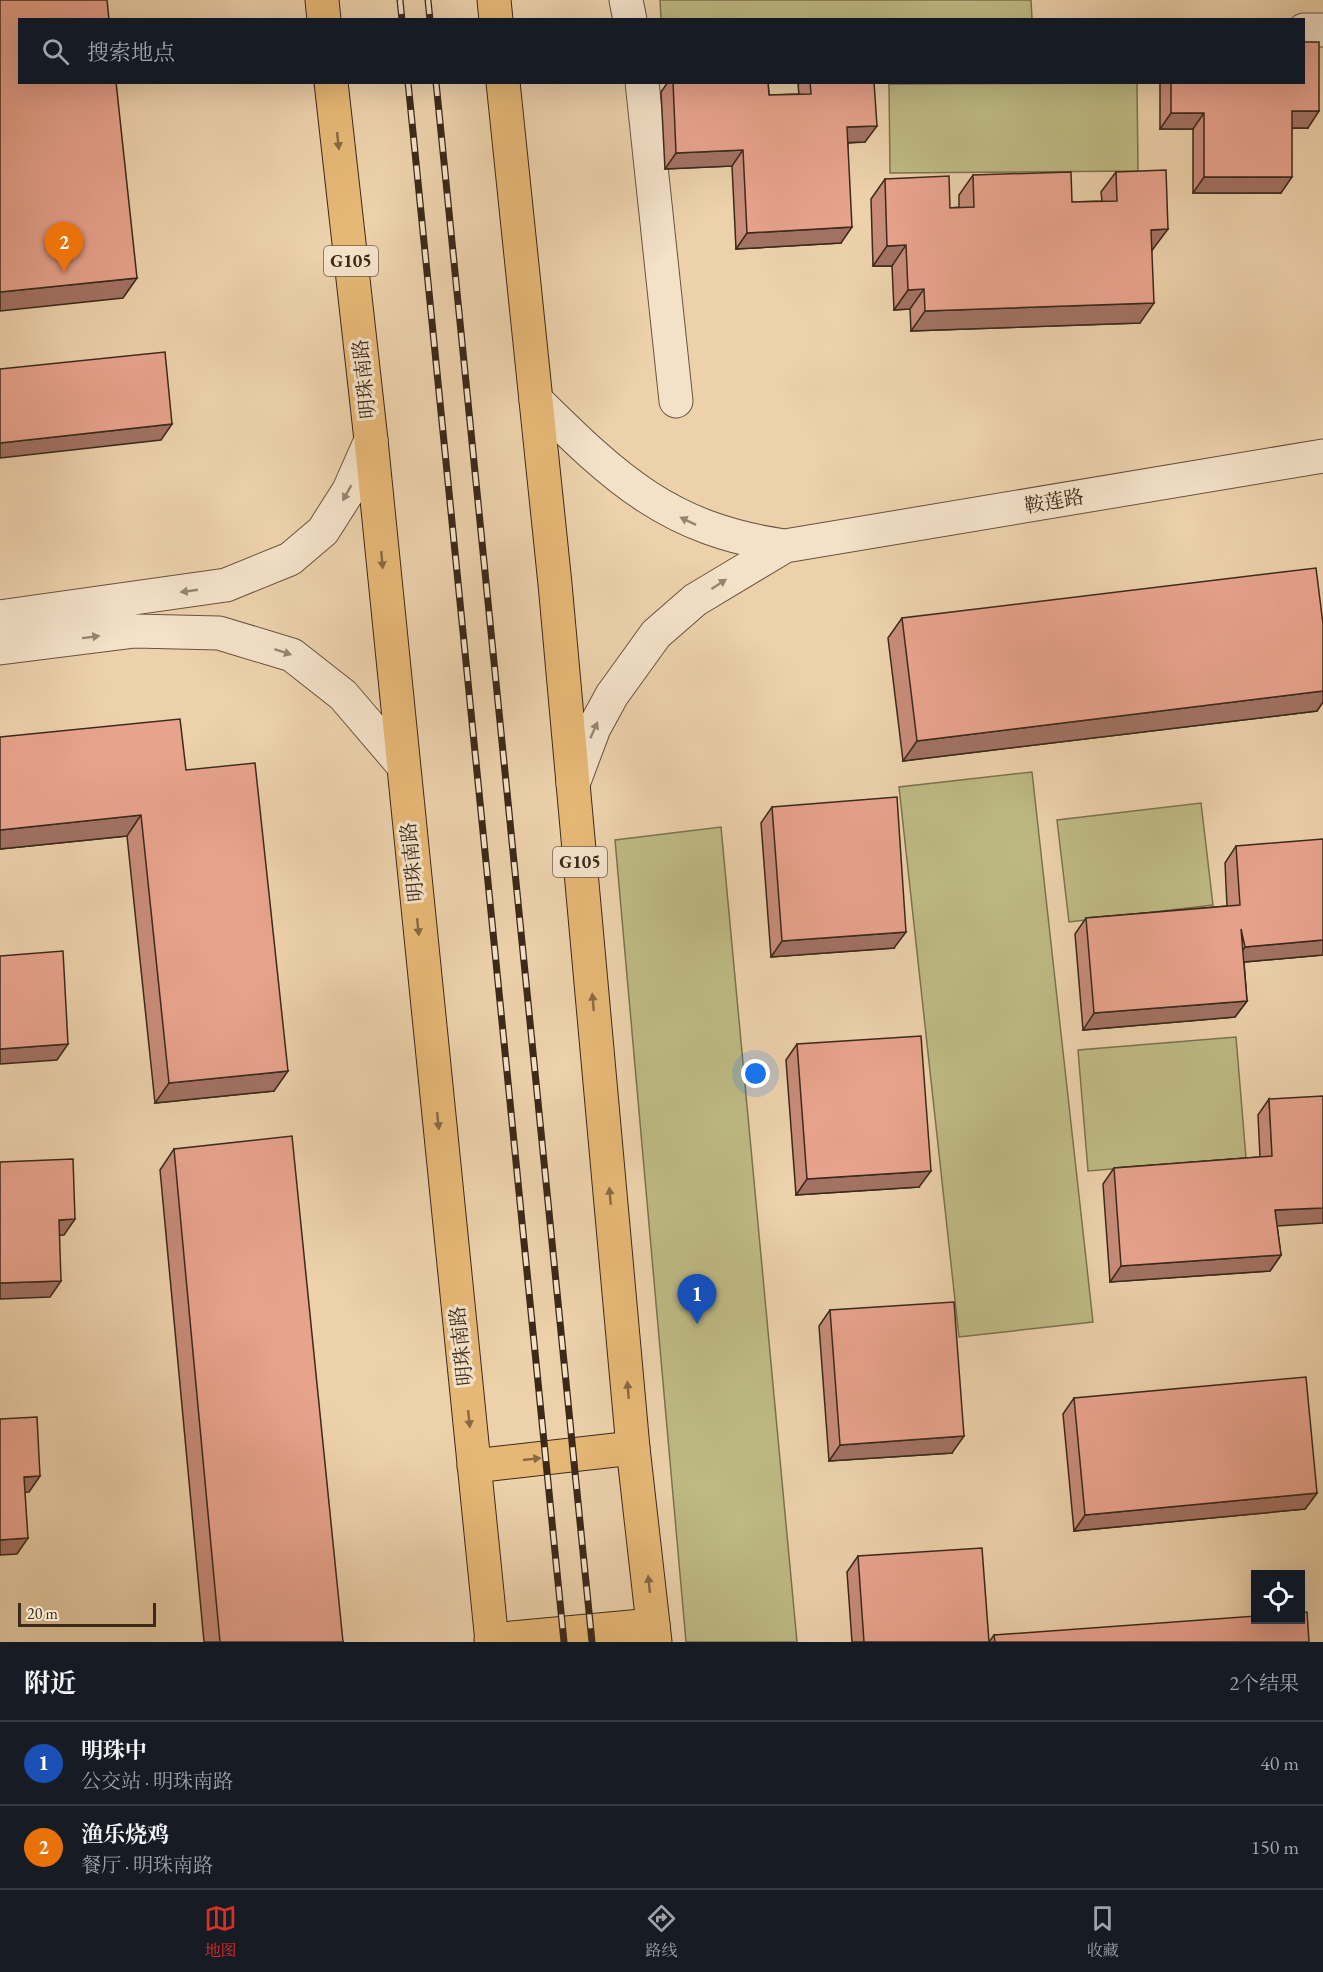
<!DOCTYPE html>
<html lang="zh">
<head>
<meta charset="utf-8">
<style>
	body { margin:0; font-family:"EB Garamond","Noto Serif SC",serif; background:#242831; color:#f1f3f6 }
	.controls { position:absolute; right:18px; bottom:18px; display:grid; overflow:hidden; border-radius:0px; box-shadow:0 6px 24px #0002 }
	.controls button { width:54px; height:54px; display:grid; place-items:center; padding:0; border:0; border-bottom:2px solid #363941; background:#171b24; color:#f1f3f6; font:30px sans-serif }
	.scale { position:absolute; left:18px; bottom:15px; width:138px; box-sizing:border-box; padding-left:6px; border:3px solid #3b291a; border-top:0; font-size:16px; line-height:21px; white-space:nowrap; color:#3b291a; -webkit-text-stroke:4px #f3e1c8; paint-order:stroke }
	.you { position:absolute; left:756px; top:1074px; width:21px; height:21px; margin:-15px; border:4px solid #fff; border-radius:50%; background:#1a73e8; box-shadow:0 0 0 9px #1a73e833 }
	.badge { display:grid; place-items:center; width:39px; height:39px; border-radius:50%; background:#d93025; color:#fff; font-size:20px; font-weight:700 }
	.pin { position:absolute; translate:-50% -50px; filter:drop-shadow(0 2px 3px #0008) }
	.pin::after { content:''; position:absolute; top:32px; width:21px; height:18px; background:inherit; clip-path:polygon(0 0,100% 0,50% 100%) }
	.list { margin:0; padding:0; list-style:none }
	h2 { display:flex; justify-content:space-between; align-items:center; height:78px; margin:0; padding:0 24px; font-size:26px }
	h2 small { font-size:20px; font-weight:400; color:#9ea1a6 }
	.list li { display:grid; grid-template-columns:39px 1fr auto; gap:18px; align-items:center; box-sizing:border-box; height:84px; padding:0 24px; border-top:2px solid #363941 }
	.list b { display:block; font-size:22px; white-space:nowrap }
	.list p { margin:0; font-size:20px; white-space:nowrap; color:#9ea1a6 }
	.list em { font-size:20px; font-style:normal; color:#9ea1a6 }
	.icon { flex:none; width:33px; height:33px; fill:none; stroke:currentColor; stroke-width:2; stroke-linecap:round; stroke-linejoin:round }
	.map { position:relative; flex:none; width:1323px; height:1642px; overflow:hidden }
	.search { position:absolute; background:#171b24; box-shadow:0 6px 24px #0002; left:18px; right:18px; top:18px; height:66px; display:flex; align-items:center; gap:15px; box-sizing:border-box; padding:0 21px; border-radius:0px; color:#9ea1a6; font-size:22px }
	.sheet { height:246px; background:#171b24 }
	nav { display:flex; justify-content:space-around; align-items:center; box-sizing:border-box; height:84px; border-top:2px solid #363941; background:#171b24; font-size:16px; color:#9ea1a6 }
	nav a { display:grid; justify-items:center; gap:3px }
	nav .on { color:#d93025 }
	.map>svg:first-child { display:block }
	.green { fill:#beba84; stroke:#7c724f; stroke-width:1.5 }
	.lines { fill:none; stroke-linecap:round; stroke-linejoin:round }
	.minor-casing { stroke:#67533e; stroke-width:35 }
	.major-casing { stroke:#3b291a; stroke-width:35 }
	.highway-casing { stroke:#3b291a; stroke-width:35 }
	.minor { stroke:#f3e1c8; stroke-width:33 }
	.major { stroke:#e6b876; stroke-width:33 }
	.highway { stroke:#e6b876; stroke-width:33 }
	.rail-casing { stroke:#3b291a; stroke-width:7 }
	.rail { stroke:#f3e1c8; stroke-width:4.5; stroke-dasharray:14; stroke-linecap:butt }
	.wall { fill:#c88c79; stroke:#3b291a; stroke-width:1.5 }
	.shaded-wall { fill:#a27263; stroke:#3b291a; stroke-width:1.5 }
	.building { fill:#e8a38d; stroke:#3b291a; stroke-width:1.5 }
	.oneway { fill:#886943 }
	.oneway2 { fill:#978571 }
	.labels { text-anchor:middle; stroke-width:6; stroke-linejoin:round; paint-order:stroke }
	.shield { fill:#f3e1c8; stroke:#72604e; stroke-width:1.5 }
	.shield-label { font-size:18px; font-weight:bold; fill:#3b291a }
	.street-label { font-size:20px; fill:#3b291a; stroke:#f3e1c8 }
</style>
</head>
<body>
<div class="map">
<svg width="1323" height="1642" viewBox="0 0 1323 1642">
	<rect width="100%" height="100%" fill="#ecd1ab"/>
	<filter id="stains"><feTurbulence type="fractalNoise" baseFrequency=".00333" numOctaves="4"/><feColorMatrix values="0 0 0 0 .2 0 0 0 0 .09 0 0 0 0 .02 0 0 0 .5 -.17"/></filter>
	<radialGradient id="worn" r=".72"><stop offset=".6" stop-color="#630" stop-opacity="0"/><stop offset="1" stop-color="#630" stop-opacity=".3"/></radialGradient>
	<path class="green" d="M 660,0 L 1031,0 L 1032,19 L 661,19 Z
		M 1137,83 L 1138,171 L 890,173 L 889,84 Z
		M 1032,772 L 1093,1322 L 959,1337 L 899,787 Z
		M 1201,803 L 1213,905 L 1069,922 L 1057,820 Z
		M 721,827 L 797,1642 L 686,1642 L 615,840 Z
		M 1236,1037 L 1246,1158 L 1088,1171 L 1078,1050 Z"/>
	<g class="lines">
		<defs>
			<path id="minor" d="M 626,0 L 630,20
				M 1304,30 L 1323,30
				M 642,82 L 676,401
				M 536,400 C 616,479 669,530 785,546
				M 0,617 L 226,585 L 290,559 L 323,531 L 349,490 L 371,440
				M 0,648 L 135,631 L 219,633 L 292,655 L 343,695 L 402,764
				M 573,784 L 594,728 L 612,695 L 656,634 L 695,600 L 785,546 L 1323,456"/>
			<path id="major" d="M 474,1466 L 633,1448
				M 491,1640 L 653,1625"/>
			<path id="highway" d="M 322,0 L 324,20
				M 494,0 L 496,20
				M 331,82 L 371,440 L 492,1642
				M 503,82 L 555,584 L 633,1448 L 655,1642"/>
		</defs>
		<use href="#minor" class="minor-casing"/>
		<use href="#major" class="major-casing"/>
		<use href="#highway" class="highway-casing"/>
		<use href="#minor" class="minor"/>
		<use href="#major" class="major"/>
		<use href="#highway" class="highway"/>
		<defs>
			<path id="rail" d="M 400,0 L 402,20
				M 428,0 L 430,20
				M 408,82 L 564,1642
				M 436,82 L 592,1642"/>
		</defs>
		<use href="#rail" class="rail-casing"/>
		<use href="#rail" class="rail"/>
	</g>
	<path class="wall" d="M 668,82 L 768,82 L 769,95 L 799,94 L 798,85 L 800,82 L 874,82 L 865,142 L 848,143 L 841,243 L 736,249 L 732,166 L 665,169 L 661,92 Z
		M 1160,82 L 1304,82 L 1308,128 L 1292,128 L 1281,193 L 1193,193 L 1193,129 L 1160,129 Z
		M 1116,172 L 1153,249 L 1152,250 L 1140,323 L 911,331 L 910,309 L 894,310 L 892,266 L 873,266 L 871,199 L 885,179 L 950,208 L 959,207 L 959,195 L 973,175 L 1072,202 L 1102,201 L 1101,192 Z
		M 902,618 L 1323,624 L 1323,702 L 1317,711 L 903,761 L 888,638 Z
		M 186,770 L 274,1091 L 155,1103 L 127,836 L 0,849 Z
		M 772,807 L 894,948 L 771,957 L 761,823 Z
		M 1236,846 L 1323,955 L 1244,962 L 1247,1001 L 1235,1017 L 1083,1030 L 1075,934 L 1086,918 L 1227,906 L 1225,863 Z
		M 797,1044 L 919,1187 L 796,1195 L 786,1060 Z
		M 1269,1099 L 1277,1226 L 1281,1255 L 1270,1271 L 1110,1282 L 1103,1184 L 1114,1168 L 1260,1157 L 1258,1115 Z
		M 174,1149 L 343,1642 L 204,1642 L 160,1170 Z
		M 830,1310 L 952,1453 L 829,1461 L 819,1326 Z
		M 1074,1398 L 1317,1493 L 1305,1509 L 1074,1531 L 1063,1414 Z
		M 858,1556 L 989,1642 L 852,1642 L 847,1572 Z
		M 994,1635 L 1309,1642 L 989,1642 Z"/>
	<path class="shaded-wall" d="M 1292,111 L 1319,111 L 1308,128 L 1281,128 Z
		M 1171,113 L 1204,113 L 1193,129 L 1160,129 Z
		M 877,126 L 865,142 L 836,143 L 847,127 Z
		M 743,150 L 732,166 L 665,169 L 676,153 Z
		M 1204,177 L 1292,177 L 1281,193 L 1193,193 Z
		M 852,227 L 841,243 L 736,249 L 747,233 Z
		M 1168,229 L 1153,249 L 1137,250 L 1151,230 Z
		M 906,245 L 892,266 L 873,266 L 887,246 Z
		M 137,278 L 123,298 L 0,311 L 0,292 Z
		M 924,289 L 910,309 L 894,310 L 908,290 Z
		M 1154,303 L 1140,323 L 911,331 L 925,311 Z
		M 172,424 L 161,440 L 0,458 L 0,443 Z
		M 1323,691 L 1323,702 L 1317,711 L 903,761 L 917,741 Z
		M 141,815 L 127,836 L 0,849 L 0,830 Z
		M 906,932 L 894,948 L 771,957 L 782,941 Z
		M 1323,940 L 1323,955 L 1233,963 L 1245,947 Z
		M 1247,1001 L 1235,1017 L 1083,1030 L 1094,1013 Z
		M 68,1044 L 57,1060 L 0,1064 L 0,1049 Z
		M 288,1071 L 274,1091 L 155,1103 L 169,1083 Z
		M 931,1171 L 919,1187 L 796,1195 L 807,1179 Z
		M 1323,1208 L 1323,1223 L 1264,1227 L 1275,1210 Z
		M 75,1219 L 64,1235 L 48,1236 L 59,1220 Z
		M 1281,1255 L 1270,1271 L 1110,1282 L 1121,1266 Z
		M 61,1281 L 50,1297 L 0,1299 L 0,1283 Z
		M 964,1436 L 952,1453 L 829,1461 L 840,1445 Z
		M 40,1476 L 29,1492 L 13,1493 L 24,1477 Z
		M 1317,1493 L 1305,1509 L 1074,1531 L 1085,1515 Z
		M 28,1538 L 17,1554 L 0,1555 L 0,1540 Z"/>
	<path class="building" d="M 0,0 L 107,0 L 109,20 L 20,20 L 20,82 L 116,82 L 137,278 L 0,292 Z
		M 1304,42 L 1319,42 L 1319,111 L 1292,111 L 1292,177 L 1204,177 L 1204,113 L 1171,113 L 1171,82 L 1304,82 Z
		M 673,82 L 768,82 L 769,95 L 811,94 L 810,82 L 874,82 L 877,126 L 847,127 L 852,227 L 747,233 L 743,150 L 676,153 Z
		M 1166,170 L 1168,229 L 1151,230 L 1154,303 L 925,311 L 924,289 L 908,290 L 906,245 L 887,246 L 885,179 L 949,176 L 950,208 L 974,207 L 973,175 L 1071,172 L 1072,202 L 1117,201 L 1116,172 Z
		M 165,352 L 172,424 L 0,443 L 0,369 Z
		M 1316,568 L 1323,624 L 1323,691 L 917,741 L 902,618 Z
		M 180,719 L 186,770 L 255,763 L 288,1071 L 169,1083 L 141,815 L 0,830 L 0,737 Z
		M 897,797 L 906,932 L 782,941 L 772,807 Z
		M 1323,839 L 1323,940 L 1245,947 L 1241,929 L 1247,1001 L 1094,1013 L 1086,918 L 1240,905 L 1236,846 Z
		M 63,951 L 68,1044 L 0,1049 L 0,956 Z
		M 921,1036 L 931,1171 L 807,1179 L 797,1044 Z
		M 1323,1096 L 1323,1208 L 1275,1210 L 1281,1255 L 1121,1266 L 1114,1168 L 1272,1156 L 1269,1099 Z
		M 292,1136 L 343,1642 L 220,1642 L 174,1149 Z
		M 73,1159 L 75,1219 L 59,1220 L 61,1281 L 0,1283 L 0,1162 Z
		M 954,1302 L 964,1436 L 840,1445 L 830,1310 Z
		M 1306,1377 L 1317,1493 L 1085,1515 L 1074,1398 Z
		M 37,1417 L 40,1476 L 24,1477 L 28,1538 L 0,1540 L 0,1419 Z
		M 982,1548 L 989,1642 L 864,1642 L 858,1556 Z
		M 1307,1612 L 1309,1642 L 995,1642 L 994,1635 L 1256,1616 L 1256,1620 L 1300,1620 L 1300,1613 Z"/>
	<defs><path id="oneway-solid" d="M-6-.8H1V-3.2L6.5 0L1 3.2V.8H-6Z" transform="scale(1.5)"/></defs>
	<g class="oneway">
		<use href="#oneway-solid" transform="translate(338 141) rotate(84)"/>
		<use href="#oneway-solid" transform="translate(382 560) rotate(85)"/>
		<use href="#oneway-solid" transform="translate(418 927) rotate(84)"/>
		<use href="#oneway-solid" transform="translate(593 1002) rotate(-95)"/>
		<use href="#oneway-solid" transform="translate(438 1121) rotate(84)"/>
		<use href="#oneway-solid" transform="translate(610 1196) rotate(-95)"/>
		<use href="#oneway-solid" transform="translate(628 1390) rotate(-95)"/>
		<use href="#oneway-solid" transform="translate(469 1419) rotate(84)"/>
		<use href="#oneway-solid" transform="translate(532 1459) rotate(-6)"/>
		<use href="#oneway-solid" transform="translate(649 1584) rotate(-96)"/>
	</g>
	<g class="oneway2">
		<use href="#oneway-solid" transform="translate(347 493) rotate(119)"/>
		<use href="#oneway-solid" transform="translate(688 521) rotate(-154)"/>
		<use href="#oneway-solid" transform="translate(719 584) rotate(-33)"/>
		<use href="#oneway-solid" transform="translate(189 591) rotate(172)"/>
		<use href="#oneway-solid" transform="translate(91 637) rotate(-7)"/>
		<use href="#oneway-solid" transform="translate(283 652) rotate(18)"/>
		<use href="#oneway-solid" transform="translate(594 730) rotate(-66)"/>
	</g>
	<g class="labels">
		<g class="shield">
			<rect x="324" y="246" width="54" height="30" rx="4.5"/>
			<rect x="553" y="847" width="54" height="30" rx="4.5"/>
		</g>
		<g class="shield-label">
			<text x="351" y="267">G105</text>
			<text x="580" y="868">G105</text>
		</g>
		<g class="street-label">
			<text transform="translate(364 379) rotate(-96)" y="7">明珠南路</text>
			<text transform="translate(1054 501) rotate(-10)" y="7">鞍莲路</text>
			<text transform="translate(412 862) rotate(-96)" y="7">明珠南路</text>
			<text transform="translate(461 1346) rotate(-96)" y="7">明珠南路</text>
		</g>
	</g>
	<rect width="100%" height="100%" filter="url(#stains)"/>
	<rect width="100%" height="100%" fill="url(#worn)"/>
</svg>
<div class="controls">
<button><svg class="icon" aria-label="locate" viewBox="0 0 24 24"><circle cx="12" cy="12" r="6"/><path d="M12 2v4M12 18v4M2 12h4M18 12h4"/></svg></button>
</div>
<div class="scale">20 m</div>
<div class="you"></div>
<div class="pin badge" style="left:697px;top:1324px;background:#1a4fb4">1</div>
<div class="pin badge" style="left:64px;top:272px;background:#e8710a">2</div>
<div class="search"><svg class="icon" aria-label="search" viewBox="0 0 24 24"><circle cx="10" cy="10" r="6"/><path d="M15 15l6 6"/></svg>搜索地点</div>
</div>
<section class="sheet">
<h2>附近<small>2个结果</small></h2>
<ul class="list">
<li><span class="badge" style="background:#1a4fb4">1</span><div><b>明珠中</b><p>公交站 · 明珠南路</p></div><em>40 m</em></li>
<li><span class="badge" style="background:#e8710a">2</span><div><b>渔乐烧鸡</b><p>餐厅 · 明珠南路</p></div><em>150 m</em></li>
</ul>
</section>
<nav>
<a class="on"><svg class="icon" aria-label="map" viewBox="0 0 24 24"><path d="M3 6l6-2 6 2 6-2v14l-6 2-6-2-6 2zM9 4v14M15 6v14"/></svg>地图</a>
<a><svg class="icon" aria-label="directions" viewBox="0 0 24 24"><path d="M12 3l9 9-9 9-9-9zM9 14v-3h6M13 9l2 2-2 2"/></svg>路线</a>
<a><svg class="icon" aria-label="saved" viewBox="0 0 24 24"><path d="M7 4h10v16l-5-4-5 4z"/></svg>收藏</a>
</nav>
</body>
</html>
